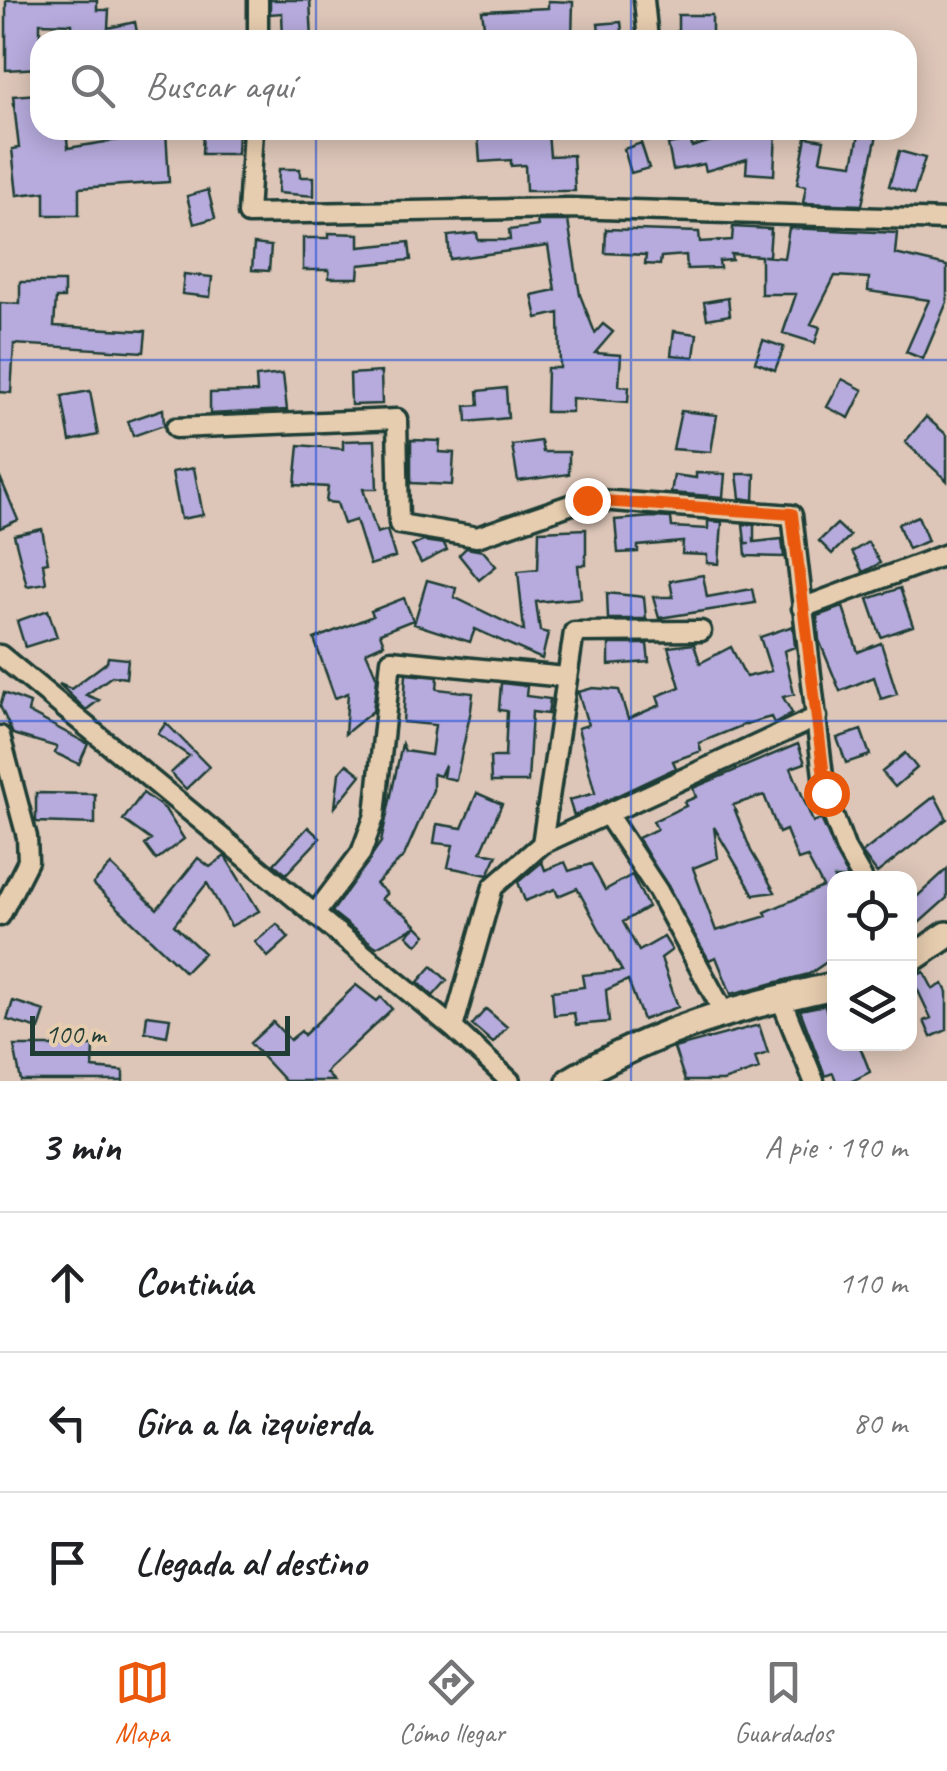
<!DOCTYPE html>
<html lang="es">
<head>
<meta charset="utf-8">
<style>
	body { margin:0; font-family:Caveat,sans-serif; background:#f6f6f6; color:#202124 }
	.controls { position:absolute; right:30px; bottom:30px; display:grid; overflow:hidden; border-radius:20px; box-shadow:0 5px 25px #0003 }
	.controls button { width:90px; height:90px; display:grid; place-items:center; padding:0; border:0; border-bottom:2px solid #e0e0e0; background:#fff; color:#202124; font:50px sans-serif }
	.scale { position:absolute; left:30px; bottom:25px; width:260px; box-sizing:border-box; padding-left:10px; border:5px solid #1f3d34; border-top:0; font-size:28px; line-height:35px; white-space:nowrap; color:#1f3d34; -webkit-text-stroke:8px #e7cdaf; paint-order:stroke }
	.stop { position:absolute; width:30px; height:30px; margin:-22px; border:8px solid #ea580c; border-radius:50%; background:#fff }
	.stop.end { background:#ea580c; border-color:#fff; box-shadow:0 2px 10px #0008 }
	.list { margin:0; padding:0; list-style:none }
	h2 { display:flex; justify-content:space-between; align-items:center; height:130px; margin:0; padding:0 40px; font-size:42px }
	h2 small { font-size:32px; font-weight:400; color:#757577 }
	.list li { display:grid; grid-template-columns:65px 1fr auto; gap:30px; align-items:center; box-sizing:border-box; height:140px; padding:0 40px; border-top:2px solid #e0e0e0 }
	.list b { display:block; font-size:38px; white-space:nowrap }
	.list em { font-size:32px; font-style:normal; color:#757577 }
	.icon { flex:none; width:55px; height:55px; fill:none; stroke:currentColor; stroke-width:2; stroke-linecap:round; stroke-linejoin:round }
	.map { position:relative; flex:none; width:947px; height:1081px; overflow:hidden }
	.search { position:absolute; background:#fff; box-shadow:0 5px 25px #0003; left:30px; right:30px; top:30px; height:110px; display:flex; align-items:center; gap:25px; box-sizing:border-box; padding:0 35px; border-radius:30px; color:#757577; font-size:38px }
	.sheet { height:550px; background:#fff }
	nav { display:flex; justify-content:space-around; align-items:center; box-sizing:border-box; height:140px; border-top:2px solid #e0e0e0; background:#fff; font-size:28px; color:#757577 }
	nav a { display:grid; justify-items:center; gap:5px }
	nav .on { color:#ea580c }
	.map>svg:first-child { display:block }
	.building { fill:#b6abdc; stroke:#1f3d34; stroke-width:2.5; fill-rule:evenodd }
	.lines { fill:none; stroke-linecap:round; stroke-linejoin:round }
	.street-casing { stroke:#1f3d34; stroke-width:25 }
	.secondary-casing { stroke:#1f3d34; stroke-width:32 }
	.street { stroke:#e7cdaf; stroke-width:18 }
	.secondary { stroke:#e7cdaf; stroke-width:25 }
	.route { stroke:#ea580c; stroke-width:12 }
	.grid { fill:none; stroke:#1d4ed8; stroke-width:2.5; stroke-opacity:0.55 }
</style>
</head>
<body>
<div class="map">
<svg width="947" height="1081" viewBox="0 0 947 1081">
	<rect width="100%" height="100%" fill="#ddc6b8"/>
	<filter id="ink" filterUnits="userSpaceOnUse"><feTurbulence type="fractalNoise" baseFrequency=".01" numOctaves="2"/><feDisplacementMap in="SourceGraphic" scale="20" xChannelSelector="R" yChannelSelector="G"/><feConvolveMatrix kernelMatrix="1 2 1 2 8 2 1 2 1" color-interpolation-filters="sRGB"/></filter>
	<g filter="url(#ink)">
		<path class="building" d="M 6,0 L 97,0 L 97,10 L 109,10 L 108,28 L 135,22 L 138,38 L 72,35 L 72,24 L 40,23 L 40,68 L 6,70 Z
			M 270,0 L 310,0 L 312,40 L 283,40 L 282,13 L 270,14 Z
			M 548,1 L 573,2 L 572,40 L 486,40 L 482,11 L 548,8 Z
			M 678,15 L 712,15 L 712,40 L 678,40 Z
			M 621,22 L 623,40 L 600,40 L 598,24 Z
			M 38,94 L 40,130 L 66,130 L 68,148 L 118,140 L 115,130 L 166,130 L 169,182 L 79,188 L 79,215 L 45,215 L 45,192 L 17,195 L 12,149 L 19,148 L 13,96 Z
			M 203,130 L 238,130 L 237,154 L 202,154 Z
			M 508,130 L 548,133 L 550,156 L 573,155 L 575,191 L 526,191 L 525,165 L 511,166 L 511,160 L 480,162 L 478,134 Z
			M 748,130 L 776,131 L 774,175 L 746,173 L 747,159 L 706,171 L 704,164 L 673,170 L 668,144 L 691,140 L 692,147 Z
			M 860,130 L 878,130 L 862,205 L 803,203 L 806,186 L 797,184 L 806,137 L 824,140 L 820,160 L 853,164 Z
			M 641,143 L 649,168 L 631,173 L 624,149 Z
			M 899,151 L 925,158 L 914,194 L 889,186 Z
			M 279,169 L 300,169 L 300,177 L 314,177 L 314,196 L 278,193 Z
			M 208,190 L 215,218 L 194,224 L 187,196 Z
			M 537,221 L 568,221 L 580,295 L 595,333 L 603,324 L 613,332 L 595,353 L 621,355 L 619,386 L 629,387 L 628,402 L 572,398 L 572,412 L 546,412 L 547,368 L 560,368 L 559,313 L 537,318 L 532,295 L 555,290 L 548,246 L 450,259 L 448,236 L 477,233 L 478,240 L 510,240 L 509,230 L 538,226 Z
			M 733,227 L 771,229 L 769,256 L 763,256 L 784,258 L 789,228 L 897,233 L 895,254 L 947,266 L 947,302 L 923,359 L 906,352 L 929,300 L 868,291 L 869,278 L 835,276 L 811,324 L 820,327 L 815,343 L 783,333 L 796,294 L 761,294 L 761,256 L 731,254 L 732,260 L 719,261 L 720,268 L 687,269 L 686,255 L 661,257 L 660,265 L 645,264 L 646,255 L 605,253 L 606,229 L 699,232 L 700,242 L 732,240 Z
			M 329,233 L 359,234 L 359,247 L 409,242 L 411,260 L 359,265 L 358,278 L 329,278 L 329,270 L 303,270 L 303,238 L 329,238 Z
			M 254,244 L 271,246 L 269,271 L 252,270 Z
			M 184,274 L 212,277 L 210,297 L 182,294 Z
			M 20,282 L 64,282 L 64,298 L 56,298 L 54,326 L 146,331 L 144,352 L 14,344 L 11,393 L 0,392 L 0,303 L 20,304 Z
			M 728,298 L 730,315 L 707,319 L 704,302 Z
			M 674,331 L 697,334 L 694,357 L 671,355 Z
			M 763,340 L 784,347 L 775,370 L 755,362 Z
			M 381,372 L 382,404 L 351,405 L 350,374 Z
			M 283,374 L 287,410 L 210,414 L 210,393 L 257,392 L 256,377 Z
			M 842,379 L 863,390 L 849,418 L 827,407 Z
			M 506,388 L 508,418 L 467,422 L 466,406 L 479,405 L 478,391 Z
			M 90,391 L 98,435 L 70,441 L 62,396 Z
			M 163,409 L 164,425 L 133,436 L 128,421 Z
			M 681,411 L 717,415 L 711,452 L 673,449 Z
			M 926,417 L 947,435 L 947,481 L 905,442 Z
			M 375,440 L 377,489 L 363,489 L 377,533 L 387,530 L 395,557 L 370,565 L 356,520 L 344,524 L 337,503 L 326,502 L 328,487 L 295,485 L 299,445 L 343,449 L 343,441 Z
			M 411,440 L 440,441 L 439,452 L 454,453 L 452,485 L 411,483 Z
			M 541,441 L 543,452 L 569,452 L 569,474 L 518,481 L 512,445 Z
			M 194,468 L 203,515 L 181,519 L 172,472 Z
			M 696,473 L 725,474 L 723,497 L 671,493 L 674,475 L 696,478 Z
			M 737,474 L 755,474 L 754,500 L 740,498 Z
			M 0,477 L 18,520 L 0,528 Z
			M 918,516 L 928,541 L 908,549 L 898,524 Z
			M 652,517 L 671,518 L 672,527 L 708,529 L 708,521 L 722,522 L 719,564 L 707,563 L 707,555 L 682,554 L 683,542 L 638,546 L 638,552 L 618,553 L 615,520 Z
			M 743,524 L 754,525 L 754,542 L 782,539 L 784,557 L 746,556 L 745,543 L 750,543 L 745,543 Z
			M 837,524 L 850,536 L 832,554 L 819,541 Z
			M 42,529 L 48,562 L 43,563 L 46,583 L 27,586 L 14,535 Z
			M 586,529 L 586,565 L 578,565 L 581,598 L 536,602 L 540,631 L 548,633 L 542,659 L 475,629 L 470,642 L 414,624 L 427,580 L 456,588 L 454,597 L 524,631 L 518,571 L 538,569 L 539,531 Z
			M 423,541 L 444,544 L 447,550 L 421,563 L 412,546 Z
			M 868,542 L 880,563 L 863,572 L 852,552 Z
			M 466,548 L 483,551 L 496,566 L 479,580 L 459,555 Z
			M 703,575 L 707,597 L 752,589 L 755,603 L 659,618 L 653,597 L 673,597 L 670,581 Z
			M 900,588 L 913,626 L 881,637 L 868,599 Z
			M 607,593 L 644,597 L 646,619 L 608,619 Z
			M 404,598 L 413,620 L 380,633 L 384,644 L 366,652 L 377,678 L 373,711 L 345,734 L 348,693 L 335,698 L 314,639 L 373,616 L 371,611 Z
			M 843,607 L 858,652 L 881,643 L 897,694 L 881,699 L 874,677 L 840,691 L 819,640 L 817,616 Z
			M 48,610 L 57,637 L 25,647 L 17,621 Z
			M 793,626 L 795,647 L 784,651 L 794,694 L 783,697 L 792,713 L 774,723 L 771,717 L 746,724 L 699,743 L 701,751 L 673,761 L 676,768 L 574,816 L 569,800 L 595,793 L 578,728 L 588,725 L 578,692 L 593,688 L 619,690 L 628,719 L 660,705 L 657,696 L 680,687 L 668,647 L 694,644 L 700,663 L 731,647 L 746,677 L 771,671 L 760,637 Z
			M 609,644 L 647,644 L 649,662 L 609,665 Z
			M 108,657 L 128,659 L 126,678 L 112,676 L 86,695 L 99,700 L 86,710 L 59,684 L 71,689 L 107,662 Z
			M 406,674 L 438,677 L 437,689 L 473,693 L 471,710 L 456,780 L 443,777 L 445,765 L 440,776 L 433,774 L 433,790 L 404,856 L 376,884 L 387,893 L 381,899 L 406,915 L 426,935 L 417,945 L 407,935 L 417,926 L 376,947 L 332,912 L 381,842 L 402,744 L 405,751 L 431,755 L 435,725 L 403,722 Z
			M 501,683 L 527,686 L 526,696 L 550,699 L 548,714 L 532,712 L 528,782 L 491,782 L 490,757 L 505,757 L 507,711 L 499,710 Z
			M 4,693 L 30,703 L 28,712 L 88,744 L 79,764 L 55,753 L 57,747 L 13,734 L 0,706 Z
			M 166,723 L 209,767 L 186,789 L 171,773 L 189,756 L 158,734 Z
			M 861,730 L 870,755 L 846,763 L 837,738 Z
			M 798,744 L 805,763 L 791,768 L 813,822 L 821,819 L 848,878 L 834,878 L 834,957 L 809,974 L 731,994 L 716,957 L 709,960 L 638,838 L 657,829 L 653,821 L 686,806 L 684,802 L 696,797 L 693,788 ZM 764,795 L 779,833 L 786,830 L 798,860 L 807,857 L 823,887 L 765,912 L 767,916 L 716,931 L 693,868 L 718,858 L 714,827 L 754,895 L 775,892 L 751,851 L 733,805 Z
			M 905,753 L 917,768 L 895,787 L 882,772 Z
			M 347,764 L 361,775 L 335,807 L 339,773 Z
			M 36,793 L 95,794 L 95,824 L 36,822 Z
			M 143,793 L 165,809 L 184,839 L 156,860 L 145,845 L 151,840 L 123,820 Z
			M 477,793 L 502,804 L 481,852 L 497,855 L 488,875 L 448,867 L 453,845 L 434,843 L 437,824 L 462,828 Z
			M 935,796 L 947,819 L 877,873 L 862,853 Z
			M 308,827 L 320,838 L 286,874 L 274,864 Z
			M 225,856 L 259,911 L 231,926 L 207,883 L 174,925 L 204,953 L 185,972 L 93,884 L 111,865 L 157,909 L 198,858 L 210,867 Z
			M 542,862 L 545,870 L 565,862 L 569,871 L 591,864 L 605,890 L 632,875 L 648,907 L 623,922 L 639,951 L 664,937 L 672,950 L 661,958 L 678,1007 L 643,1020 L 628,980 L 606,990 L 609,1022 L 576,1025 L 574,1013 L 554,1015 L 552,991 L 584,987 L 582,975 L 622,971 L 577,888 L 558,896 L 555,889 L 525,901 L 518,882 Z
			M 947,869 L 947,898 L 910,931 L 910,903 Z
			M 277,924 L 289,938 L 268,957 L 255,942 Z
			M 432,966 L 447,980 L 433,996 L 418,982 Z
			M 924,972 L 933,989 L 943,984 L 947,992 L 947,1030 L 931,1037 L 924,1021 L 931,1018 L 912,978 Z
			M 356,985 L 377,1001 L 381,997 L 392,1009 L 329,1068 L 326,1073 L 334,1081 L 285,1081 L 250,1043 L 273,1022 L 290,1040 L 301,1031 L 304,1035 Z
			M 13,1001 L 45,1011 L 39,1029 L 7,1020 Z
			M 825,1005 L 834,1044 L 859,1044 L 870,1072 L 852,1081 L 836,1081 L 833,1073 L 825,1076 L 800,1010 Z
			M 486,1009 L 507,1027 L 493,1043 L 472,1025 Z
			M 147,1015 L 170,1018 L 167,1036 L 145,1032 Z
			M 759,1025 L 768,1053 L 755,1057 L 759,1069 L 723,1081 L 685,1081 L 674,1048 Z
			M 14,1046 L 94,1046 L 93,1068 L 123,1071 L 123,1081 L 21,1081 Z"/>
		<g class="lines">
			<defs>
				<path id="street" d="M 644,0 L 648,40
					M 258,40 L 258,0
					M 253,130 L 248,214 L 569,208 L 947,220
					M 176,428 L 397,419 L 399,524 L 477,537 L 587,499 L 792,515 L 825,793 L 846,850 L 862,878
					M 802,608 L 947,554
					M 0,655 L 453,1028 L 510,1081
					M 0,736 L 27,837 L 28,861 L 0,916
					M 607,814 L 658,891 L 724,1013
					M 542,844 L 574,632 L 701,631
					M 315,914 L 361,853 L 375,815 L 391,660 L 565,677
					M 780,997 L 814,1081
					M 453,1028 L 493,887 L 542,844 L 817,717"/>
				<path id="secondary" d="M 910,960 L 947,935
					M 570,1081 C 653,1031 740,1006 834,986"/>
			</defs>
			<use href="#street" class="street-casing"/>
			<use href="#secondary" class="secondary-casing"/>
			<use href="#street" class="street"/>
			<use href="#secondary" class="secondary"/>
		</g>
	</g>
	<g class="lines" filter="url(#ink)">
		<path class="route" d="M 587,500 L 792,514 L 826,793"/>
	</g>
	<path class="grid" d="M 316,0 L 316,40M 631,0 L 631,40M 316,130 L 316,1081M 631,130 L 631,1081M 0,360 L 947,360M 0,721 L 947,721"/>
</svg>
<div class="controls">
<button><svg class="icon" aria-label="locate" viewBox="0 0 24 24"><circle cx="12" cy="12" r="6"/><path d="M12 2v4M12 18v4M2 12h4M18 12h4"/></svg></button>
<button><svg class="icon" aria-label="layers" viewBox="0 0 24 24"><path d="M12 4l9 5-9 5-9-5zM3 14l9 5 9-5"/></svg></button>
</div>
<div class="scale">100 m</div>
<div class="stop" style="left:826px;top:793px"></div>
<div class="stop end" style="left:587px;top:500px"></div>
<div class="search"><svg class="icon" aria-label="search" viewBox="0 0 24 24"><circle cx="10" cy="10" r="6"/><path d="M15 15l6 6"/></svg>Buscar aquí</div>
</div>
<section class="sheet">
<h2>3 min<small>A pie · 190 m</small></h2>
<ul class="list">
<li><svg class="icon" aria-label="ahead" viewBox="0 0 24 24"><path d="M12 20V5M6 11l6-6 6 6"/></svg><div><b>Continúa</b></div><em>110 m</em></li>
<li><svg class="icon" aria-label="left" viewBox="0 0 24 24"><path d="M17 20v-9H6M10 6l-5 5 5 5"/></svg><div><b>Gira a la izquierda</b></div><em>80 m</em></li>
<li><svg class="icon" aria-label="arrive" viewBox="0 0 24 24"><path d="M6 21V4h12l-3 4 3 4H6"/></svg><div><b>Llegada al destino</b></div></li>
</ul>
</section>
<nav>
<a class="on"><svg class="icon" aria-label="map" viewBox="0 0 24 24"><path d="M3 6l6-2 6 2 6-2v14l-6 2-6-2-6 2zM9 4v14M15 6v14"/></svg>Mapa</a>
<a><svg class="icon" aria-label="directions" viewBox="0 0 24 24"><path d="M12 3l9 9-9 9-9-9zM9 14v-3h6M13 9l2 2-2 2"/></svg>Cómo llegar</a>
<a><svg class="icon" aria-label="saved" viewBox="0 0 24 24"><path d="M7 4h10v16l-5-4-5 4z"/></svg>Guardados</a>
</nav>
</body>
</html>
